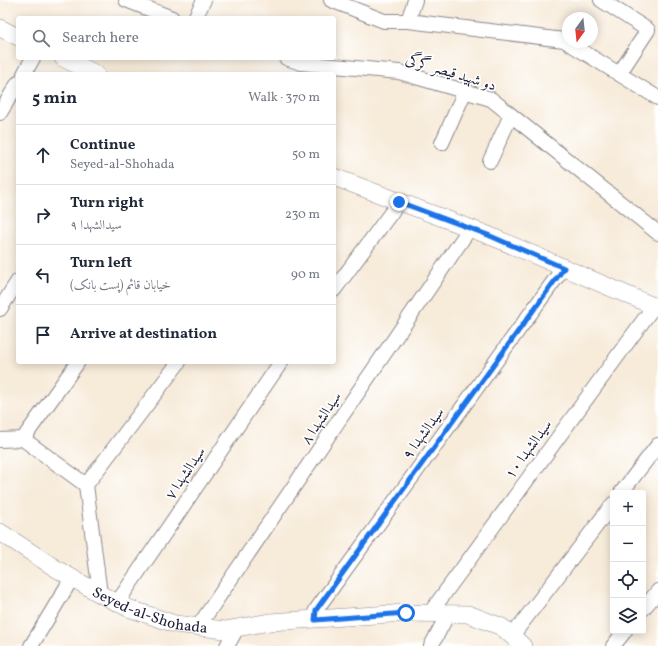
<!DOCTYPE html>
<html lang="en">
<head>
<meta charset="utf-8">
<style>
	body { margin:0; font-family:Vollkorn,Amiri,serif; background:#f6f6f7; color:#1f2937 }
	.controls { position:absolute; right:12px; bottom:12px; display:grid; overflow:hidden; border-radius:4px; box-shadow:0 2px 10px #0003 }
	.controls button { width:36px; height:36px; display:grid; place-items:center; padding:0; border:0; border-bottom:1px solid #e0e1e3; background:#fff; color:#1f2937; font:20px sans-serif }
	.compass { position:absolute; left:562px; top:12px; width:36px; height:36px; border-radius:50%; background:#fff; box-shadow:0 2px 10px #0003; rotate:195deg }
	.stop { position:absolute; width:12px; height:12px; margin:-9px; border:3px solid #1a73e8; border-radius:50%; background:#fff }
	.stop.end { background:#1a73e8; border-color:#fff; box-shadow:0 1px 4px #0008 }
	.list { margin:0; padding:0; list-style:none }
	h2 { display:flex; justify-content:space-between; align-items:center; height:52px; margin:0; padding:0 16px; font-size:17px }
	h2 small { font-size:13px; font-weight:400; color:#747a83 }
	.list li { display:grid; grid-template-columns:26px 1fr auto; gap:12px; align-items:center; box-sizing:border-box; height:60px; padding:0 16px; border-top:1px solid #e0e1e3 }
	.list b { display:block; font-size:15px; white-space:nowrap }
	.list p { margin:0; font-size:13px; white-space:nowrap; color:#747a83 }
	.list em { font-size:13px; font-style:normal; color:#747a83 }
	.icon { flex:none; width:22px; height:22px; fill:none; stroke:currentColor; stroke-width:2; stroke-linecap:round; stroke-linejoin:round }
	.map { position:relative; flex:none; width:658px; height:646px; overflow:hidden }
	.search { position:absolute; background:#fff; box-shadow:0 2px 10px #0003; left:16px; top:16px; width:320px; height:44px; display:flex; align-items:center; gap:10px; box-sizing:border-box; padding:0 14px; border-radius:4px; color:#747a83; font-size:15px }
	.panel { position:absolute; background:#fff; box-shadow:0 2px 10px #0003; left:16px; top:72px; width:320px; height:292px; border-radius:4px }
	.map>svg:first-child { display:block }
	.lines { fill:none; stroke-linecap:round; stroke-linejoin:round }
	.minor-casing { stroke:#8c868a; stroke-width:16 }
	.tertiary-casing { stroke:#8c868a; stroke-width:18 }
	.minor { stroke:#fff; stroke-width:14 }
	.tertiary { stroke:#fff; stroke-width:17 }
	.route { stroke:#1a73e8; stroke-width:5 }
	.labels { text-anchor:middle; stroke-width:3.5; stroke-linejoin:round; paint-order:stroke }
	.street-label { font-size:15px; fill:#22223b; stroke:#fff }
</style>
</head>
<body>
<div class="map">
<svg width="658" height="646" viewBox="0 0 658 646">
	<rect width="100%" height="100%" fill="#fff"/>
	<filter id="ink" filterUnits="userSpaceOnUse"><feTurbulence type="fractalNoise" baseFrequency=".025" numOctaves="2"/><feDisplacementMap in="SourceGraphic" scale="8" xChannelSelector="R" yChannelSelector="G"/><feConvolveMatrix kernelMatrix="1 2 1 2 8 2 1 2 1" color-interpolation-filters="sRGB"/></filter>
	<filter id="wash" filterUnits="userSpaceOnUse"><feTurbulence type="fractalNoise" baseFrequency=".012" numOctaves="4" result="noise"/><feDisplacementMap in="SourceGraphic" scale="16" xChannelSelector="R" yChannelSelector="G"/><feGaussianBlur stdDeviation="0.9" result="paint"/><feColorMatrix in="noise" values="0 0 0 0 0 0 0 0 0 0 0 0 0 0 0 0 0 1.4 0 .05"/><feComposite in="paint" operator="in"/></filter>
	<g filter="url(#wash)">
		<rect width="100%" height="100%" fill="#f7ebd9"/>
	</g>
	<g filter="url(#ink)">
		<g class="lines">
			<defs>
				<path id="minor" d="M 126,0 L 172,18
					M 331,0 L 384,21 L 408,21 L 564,40 L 658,98
					M 601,0 L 648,30 L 619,74
					M 195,18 L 204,0
					M 408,21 L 415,0
					M 286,58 L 301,63 L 399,72 L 491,99 L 658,233
					M 24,74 L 33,58
					M 0,113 L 18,83
					M 442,143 L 465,91
					M 490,161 L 511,115
					M 334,290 L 399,202
					M 0,309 L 18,281
					M 23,439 L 78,362
					M 0,440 L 23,439 L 86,485 L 100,594
					M 86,485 L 179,362
					M 621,493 L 658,445
					M 117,603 L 281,362
					M 643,609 L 658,591
					M 430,613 L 654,306
					M 315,620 L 316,610 L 564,267
					M 198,627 L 470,228
					M 512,636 L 613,504
					M 31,646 L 72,578
					M 227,646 L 237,628
					M 431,646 L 448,614
					M 613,646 L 625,631"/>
				<g id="tertiary">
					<path d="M 0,28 L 18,37"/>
					<path d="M 63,58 L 96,74"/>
					<path d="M 334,177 L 488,235 L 658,308"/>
					<path id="s1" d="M 0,532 L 55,568 L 100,594 L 128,608 L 175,624 L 225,630 L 270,622 L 406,613 L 468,614 L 502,627 L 523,646"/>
				</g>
			</defs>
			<use href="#minor" class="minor-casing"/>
			<use href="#tertiary" class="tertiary-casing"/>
			<use href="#minor" class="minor"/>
			<use href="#tertiary" class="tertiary"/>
		</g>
	</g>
	<g class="lines" filter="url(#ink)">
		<path class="route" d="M 399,202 L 488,235 L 564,268 L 316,610 L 315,620 L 406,613"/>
	</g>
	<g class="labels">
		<g class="street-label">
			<text transform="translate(451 72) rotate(17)" y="5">دو شهید قیصر گرگی</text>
			<text transform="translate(321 418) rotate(-56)" y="5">سیدالشهدا ۸</text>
			<text transform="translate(423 433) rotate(-54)" y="5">سیدالشهدا ۹</text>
			<text transform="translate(528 449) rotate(-54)" y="5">سیدالشهدا ۱۰</text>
			<text transform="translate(185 473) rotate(-56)" y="5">سیدالشهدا ۷</text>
			<text dy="5" stroke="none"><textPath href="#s1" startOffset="171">Seyed-al-Shohada</textPath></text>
		</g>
	</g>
</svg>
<div class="controls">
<button>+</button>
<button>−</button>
<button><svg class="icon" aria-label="locate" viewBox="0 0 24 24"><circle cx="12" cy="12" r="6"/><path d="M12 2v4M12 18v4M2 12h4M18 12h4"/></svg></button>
<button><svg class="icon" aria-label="layers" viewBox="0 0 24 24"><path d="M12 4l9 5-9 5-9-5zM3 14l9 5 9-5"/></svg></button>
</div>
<svg class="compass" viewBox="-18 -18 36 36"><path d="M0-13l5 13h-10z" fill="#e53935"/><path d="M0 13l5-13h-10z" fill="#747a83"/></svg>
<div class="stop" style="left:406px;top:613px"></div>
<div class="stop end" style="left:399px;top:202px"></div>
<div class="search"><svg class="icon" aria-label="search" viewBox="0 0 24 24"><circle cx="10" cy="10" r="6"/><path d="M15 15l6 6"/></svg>Search here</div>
<section class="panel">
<h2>5 min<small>Walk · 370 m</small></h2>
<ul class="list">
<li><svg class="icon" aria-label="ahead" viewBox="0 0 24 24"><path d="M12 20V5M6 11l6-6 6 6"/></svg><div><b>Continue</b><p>Seyed-al-Shohada</p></div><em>50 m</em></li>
<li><svg class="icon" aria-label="right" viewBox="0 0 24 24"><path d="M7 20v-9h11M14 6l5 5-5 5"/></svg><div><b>Turn right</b><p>سیدالشهدا ۹</p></div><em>230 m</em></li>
<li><svg class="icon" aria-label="left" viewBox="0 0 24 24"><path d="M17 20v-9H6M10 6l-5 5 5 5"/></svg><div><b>Turn left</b><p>خیابان قائم (پست بانک)</p></div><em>90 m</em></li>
<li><svg class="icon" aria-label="arrive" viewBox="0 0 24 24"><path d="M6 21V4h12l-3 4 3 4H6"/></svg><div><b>Arrive at destination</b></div></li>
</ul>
</section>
</div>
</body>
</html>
